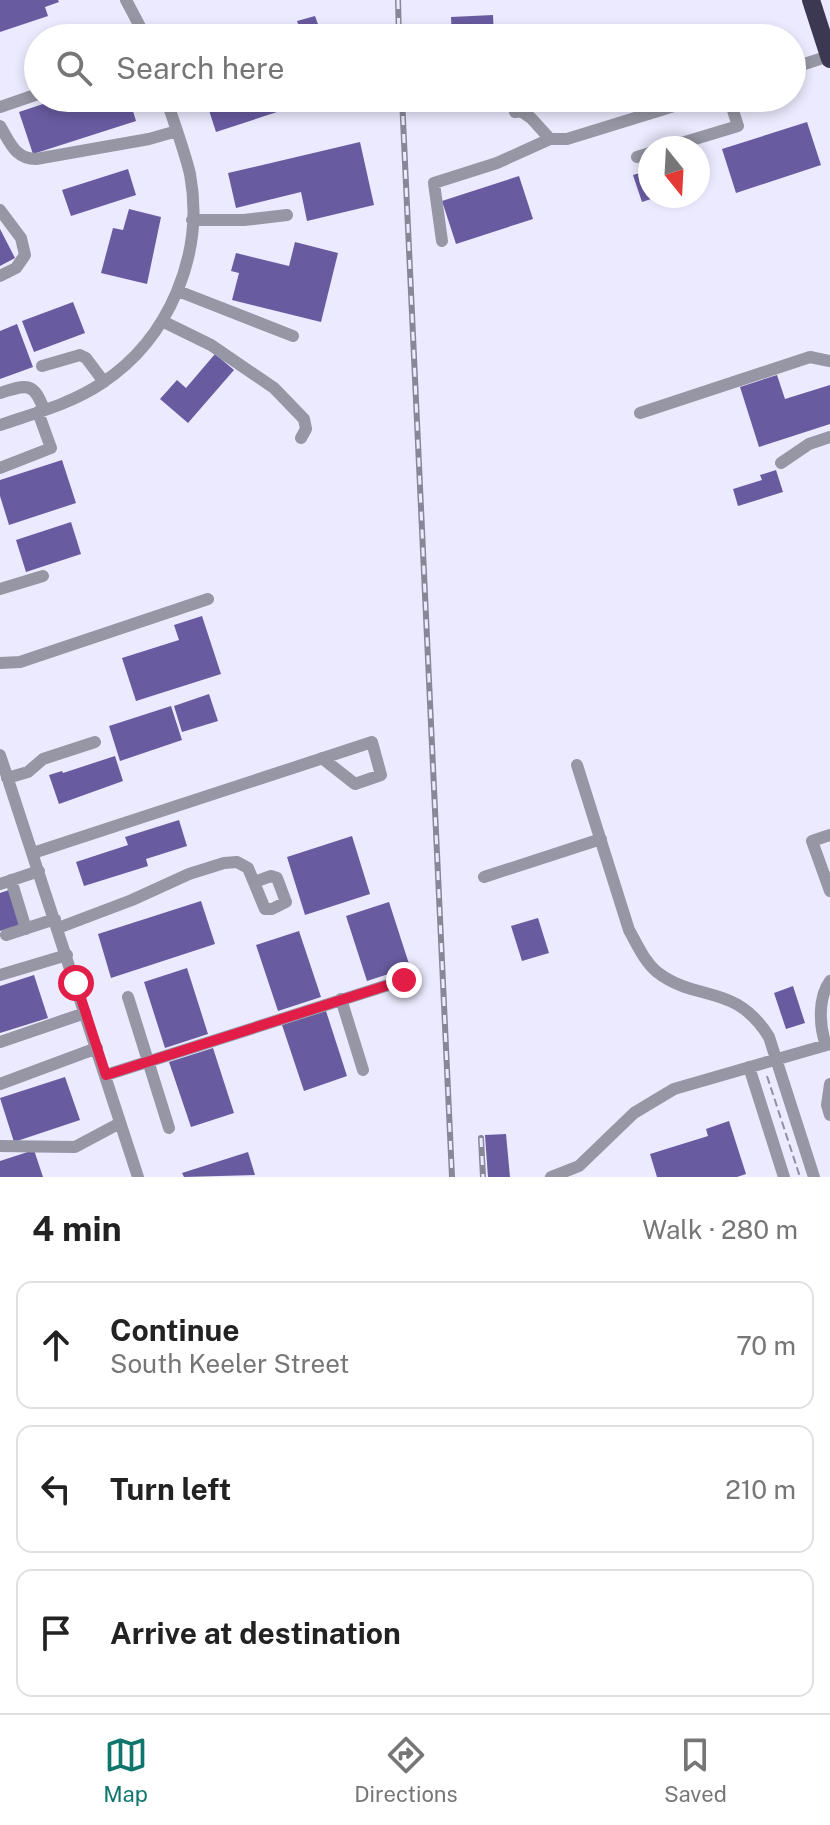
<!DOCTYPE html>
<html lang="en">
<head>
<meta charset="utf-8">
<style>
	body { margin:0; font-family:"Public Sans",sans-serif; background:#f6f6f6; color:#222 }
	.compass { position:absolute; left:638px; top:136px; width:72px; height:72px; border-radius:50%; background:#fff; box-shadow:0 4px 12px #0003; rotate:162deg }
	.stop { position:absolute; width:24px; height:24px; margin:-18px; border:6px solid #e11d48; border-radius:50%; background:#fff }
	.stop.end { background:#e11d48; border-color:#fff; box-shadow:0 2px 8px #0008 }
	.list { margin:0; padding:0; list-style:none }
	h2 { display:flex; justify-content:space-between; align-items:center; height:104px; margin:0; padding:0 32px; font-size:34px }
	h2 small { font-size:26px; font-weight:400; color:#767676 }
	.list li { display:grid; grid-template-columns:52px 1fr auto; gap:24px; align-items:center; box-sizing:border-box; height:128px; margin:0 16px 16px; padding:0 16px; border:2px solid #e0e0e0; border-radius:16px }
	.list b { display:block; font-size:30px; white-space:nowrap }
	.list p { margin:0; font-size:26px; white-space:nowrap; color:#767676 }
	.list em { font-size:26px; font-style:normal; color:#767676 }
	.icon { flex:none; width:44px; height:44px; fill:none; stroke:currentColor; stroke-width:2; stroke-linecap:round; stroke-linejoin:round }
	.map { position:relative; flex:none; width:830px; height:1177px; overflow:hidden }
	.search { position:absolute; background:#fff; box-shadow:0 4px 12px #0003; left:24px; right:24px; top:24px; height:88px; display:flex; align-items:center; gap:20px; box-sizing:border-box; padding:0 28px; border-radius:44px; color:#767676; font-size:30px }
	.sheet { height:536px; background:#fff }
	nav { display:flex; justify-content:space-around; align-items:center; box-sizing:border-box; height:112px; border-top:2px solid #e0e0e0; background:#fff; font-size:22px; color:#767676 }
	nav a { display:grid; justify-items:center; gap:4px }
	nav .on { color:#0f766e }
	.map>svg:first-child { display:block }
	.building { fill:#685ba0 }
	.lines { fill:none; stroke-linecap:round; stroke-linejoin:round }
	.path { stroke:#9190a0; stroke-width:2; stroke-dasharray:8 4; stroke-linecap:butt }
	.minor { stroke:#9796a4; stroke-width:12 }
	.highway { stroke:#3c3852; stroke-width:18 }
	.rail-casing { stroke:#888797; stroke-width:6 }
	.rail { stroke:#eceafe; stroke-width:3; stroke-dasharray:9; stroke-linecap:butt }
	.route { stroke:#e11d48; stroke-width:10 }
</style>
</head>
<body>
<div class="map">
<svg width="830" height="1177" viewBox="0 0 830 1177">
	<rect width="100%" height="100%" fill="#eceafe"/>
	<path class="building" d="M 0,0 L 58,0 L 59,2 L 45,7 L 48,16 L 0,32 Z
		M 493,15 L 494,38 L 452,38 L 451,17 Z
		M 315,16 L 323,38 L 303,38 L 297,21 Z
		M 61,98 L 129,98 L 136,121 L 33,154 L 19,112 Z
		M 205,98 L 276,98 L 280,111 L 216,132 Z
		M 807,122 L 821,165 L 736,193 L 722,149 Z
		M 360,142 L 374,205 L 307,221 L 301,192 L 236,208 L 228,173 Z
		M 128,169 L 136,195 L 71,216 L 62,190 Z
		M 650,170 L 650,196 L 657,197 L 642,202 L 633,175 Z
		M 519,176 L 533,219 L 456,244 L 442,201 Z
		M 129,209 L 161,217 L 147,284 L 101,273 L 113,228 L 123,230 Z
		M 0,229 L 15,258 L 0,266 Z
		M 295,242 L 338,253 L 321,322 L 232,300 L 239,273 L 231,271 L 236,253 L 289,266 Z
		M 73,302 L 85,333 L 34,352 L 22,321 Z
		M 17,324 L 33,367 L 0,379 L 0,331 Z
		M 215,354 L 234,370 L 188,423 L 160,399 L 177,380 L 186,388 Z
		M 777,375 L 785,399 L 830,385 L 830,424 L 759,447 L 740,387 Z
		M 62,460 L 76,503 L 9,525 L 0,496 L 0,480 Z
		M 776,470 L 783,492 L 738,506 L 733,489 L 762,480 L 760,475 Z
		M 71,522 L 81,554 L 26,572 L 16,540 Z
		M 202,616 L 221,674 L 136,701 L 122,658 L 179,640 L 174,625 Z
		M 209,694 L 218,721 L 182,732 L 174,706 Z
		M 171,706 L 182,740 L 120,761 L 109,726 Z
		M 115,756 L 123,781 L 59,804 L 49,775 L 62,771 L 63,773 Z
		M 179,820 L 187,846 L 146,859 L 148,866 L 84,886 L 76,862 L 128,845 L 125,837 Z
		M 352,836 L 370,894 L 305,915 L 287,857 Z
		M 9,890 L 20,925 L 0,931 L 0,893 Z
		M 201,901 L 215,944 L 111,978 L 98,934 Z
		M 389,902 L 410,967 L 367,981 L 346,916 Z
		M 538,918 L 549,953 L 522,961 L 511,926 Z
		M 299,931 L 321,997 L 278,1011 L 256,945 Z
		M 187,968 L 208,1034 L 165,1048 L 144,982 Z
		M 34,975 L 48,1018 L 0,1033 L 0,986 Z
		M 793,986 L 805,1023 L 786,1029 L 774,993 Z
		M 326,1011 L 347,1076 L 304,1091 L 282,1025 Z
		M 213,1048 L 234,1113 L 191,1127 L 169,1062 Z
		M 65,1077 L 80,1120 L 14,1142 L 0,1098 Z
		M 729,1121 L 746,1174 L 737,1177 L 657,1177 L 650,1154 L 708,1136 L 706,1129 Z
		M 506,1134 L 510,1177 L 488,1177 L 485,1135 Z
		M 34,1150 L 43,1177 L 0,1177 L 0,1161 Z
		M 248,1152 L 255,1175 L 184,1177 L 182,1173 Z"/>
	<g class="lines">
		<path class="path" d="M 767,1076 L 800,1177"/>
		<path class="minor" d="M 126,0 L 146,38
			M 792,68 L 829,56
			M 0,107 L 38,94
			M 515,112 L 521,111 L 531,118 L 550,139
			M 0,126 C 10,142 15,159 36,159 L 149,139 L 177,131
			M 665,148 L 738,126 L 729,98
			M 637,157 L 650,153
			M 0,210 L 21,238 L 25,255 L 16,268 L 0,276
			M 192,220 L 244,220 L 287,215
			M 442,241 L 434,183 L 497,163 L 550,139 L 567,139 L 700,98
			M 178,291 L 293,336
			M 162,321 L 211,345 L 274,388 L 304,419 L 306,429 L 301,438
			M 42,366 L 80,355 L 86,358 L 104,382
			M 0,393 C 27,384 34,382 44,410
			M 640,413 L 810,357 L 830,361
			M 0,425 C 35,413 71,404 102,383 C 169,339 205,254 190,174 C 184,149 174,123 166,98
			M 781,463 L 809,444 L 830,437
			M 0,468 L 51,448 L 38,412
			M 0,589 L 43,576
			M 0,663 L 20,662 L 208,599
			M 0,755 L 138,1177
			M 577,765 L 629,930 C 637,944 644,961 657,972 C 697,1003 735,982 769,1037 L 814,1177
			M 7,778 L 28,772 L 43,759 L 95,742
			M 830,835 L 812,841 L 830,891
			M 33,853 L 372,742 L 381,775 L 355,784 L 322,758
			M 484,877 L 601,839
			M 11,880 L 26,929
			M 0,884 L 39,871
			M 58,928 L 132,900 L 189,874 L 224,863 L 237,862 L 248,868 L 265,909 L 272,909 L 286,902 L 277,878 L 271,876 L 254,882
			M 6,935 L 55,919
			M 0,975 L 67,955
			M 128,997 L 169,1128
			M 341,999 L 363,1070
			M 0,1042 L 85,1013
			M 826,1045 C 819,1026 818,997 830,981
			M 749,1067 L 784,1177
			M 106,1075 L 404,980
			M 0,1084 L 97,1048
			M 830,1084 L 827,1105 L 830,1115
			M 0,1146 L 75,1147 L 120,1123
			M 551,1177 L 579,1166 L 634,1113 L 674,1089 L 830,1044"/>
		<path class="highway" d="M 811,0 L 830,59"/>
		<defs>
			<path id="rail" d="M 398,0 L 399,38
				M 402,98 L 452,1177
				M 481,1138 L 483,1177"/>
		</defs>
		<use href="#rail" class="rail-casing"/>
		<use href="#rail" class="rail"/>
	</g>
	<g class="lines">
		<path class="route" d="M 76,983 L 106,1075 L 404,980"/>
	</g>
</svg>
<svg class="compass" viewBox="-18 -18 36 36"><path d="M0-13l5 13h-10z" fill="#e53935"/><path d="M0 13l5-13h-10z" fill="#767676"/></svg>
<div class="stop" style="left:76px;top:983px"></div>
<div class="stop end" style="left:404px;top:980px"></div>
<div class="search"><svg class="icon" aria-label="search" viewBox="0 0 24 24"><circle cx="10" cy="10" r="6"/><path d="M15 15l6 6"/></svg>Search here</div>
</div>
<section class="sheet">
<h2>4 min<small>Walk · 280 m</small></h2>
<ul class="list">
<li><svg class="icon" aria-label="ahead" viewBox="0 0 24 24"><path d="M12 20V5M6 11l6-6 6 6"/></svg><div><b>Continue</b><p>South Keeler Street</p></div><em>70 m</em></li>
<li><svg class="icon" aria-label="left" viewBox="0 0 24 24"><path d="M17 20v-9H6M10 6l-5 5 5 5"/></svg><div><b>Turn left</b></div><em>210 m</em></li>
<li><svg class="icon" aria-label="arrive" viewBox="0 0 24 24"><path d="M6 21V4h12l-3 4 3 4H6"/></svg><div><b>Arrive at destination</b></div></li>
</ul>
</section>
<nav>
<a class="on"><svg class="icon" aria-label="map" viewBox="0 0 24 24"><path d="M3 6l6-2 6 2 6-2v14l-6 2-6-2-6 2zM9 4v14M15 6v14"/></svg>Map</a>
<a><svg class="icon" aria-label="directions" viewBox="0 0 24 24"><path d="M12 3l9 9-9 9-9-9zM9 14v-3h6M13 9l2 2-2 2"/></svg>Directions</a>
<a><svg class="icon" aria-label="saved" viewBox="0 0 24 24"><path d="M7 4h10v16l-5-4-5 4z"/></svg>Saved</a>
</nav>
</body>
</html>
